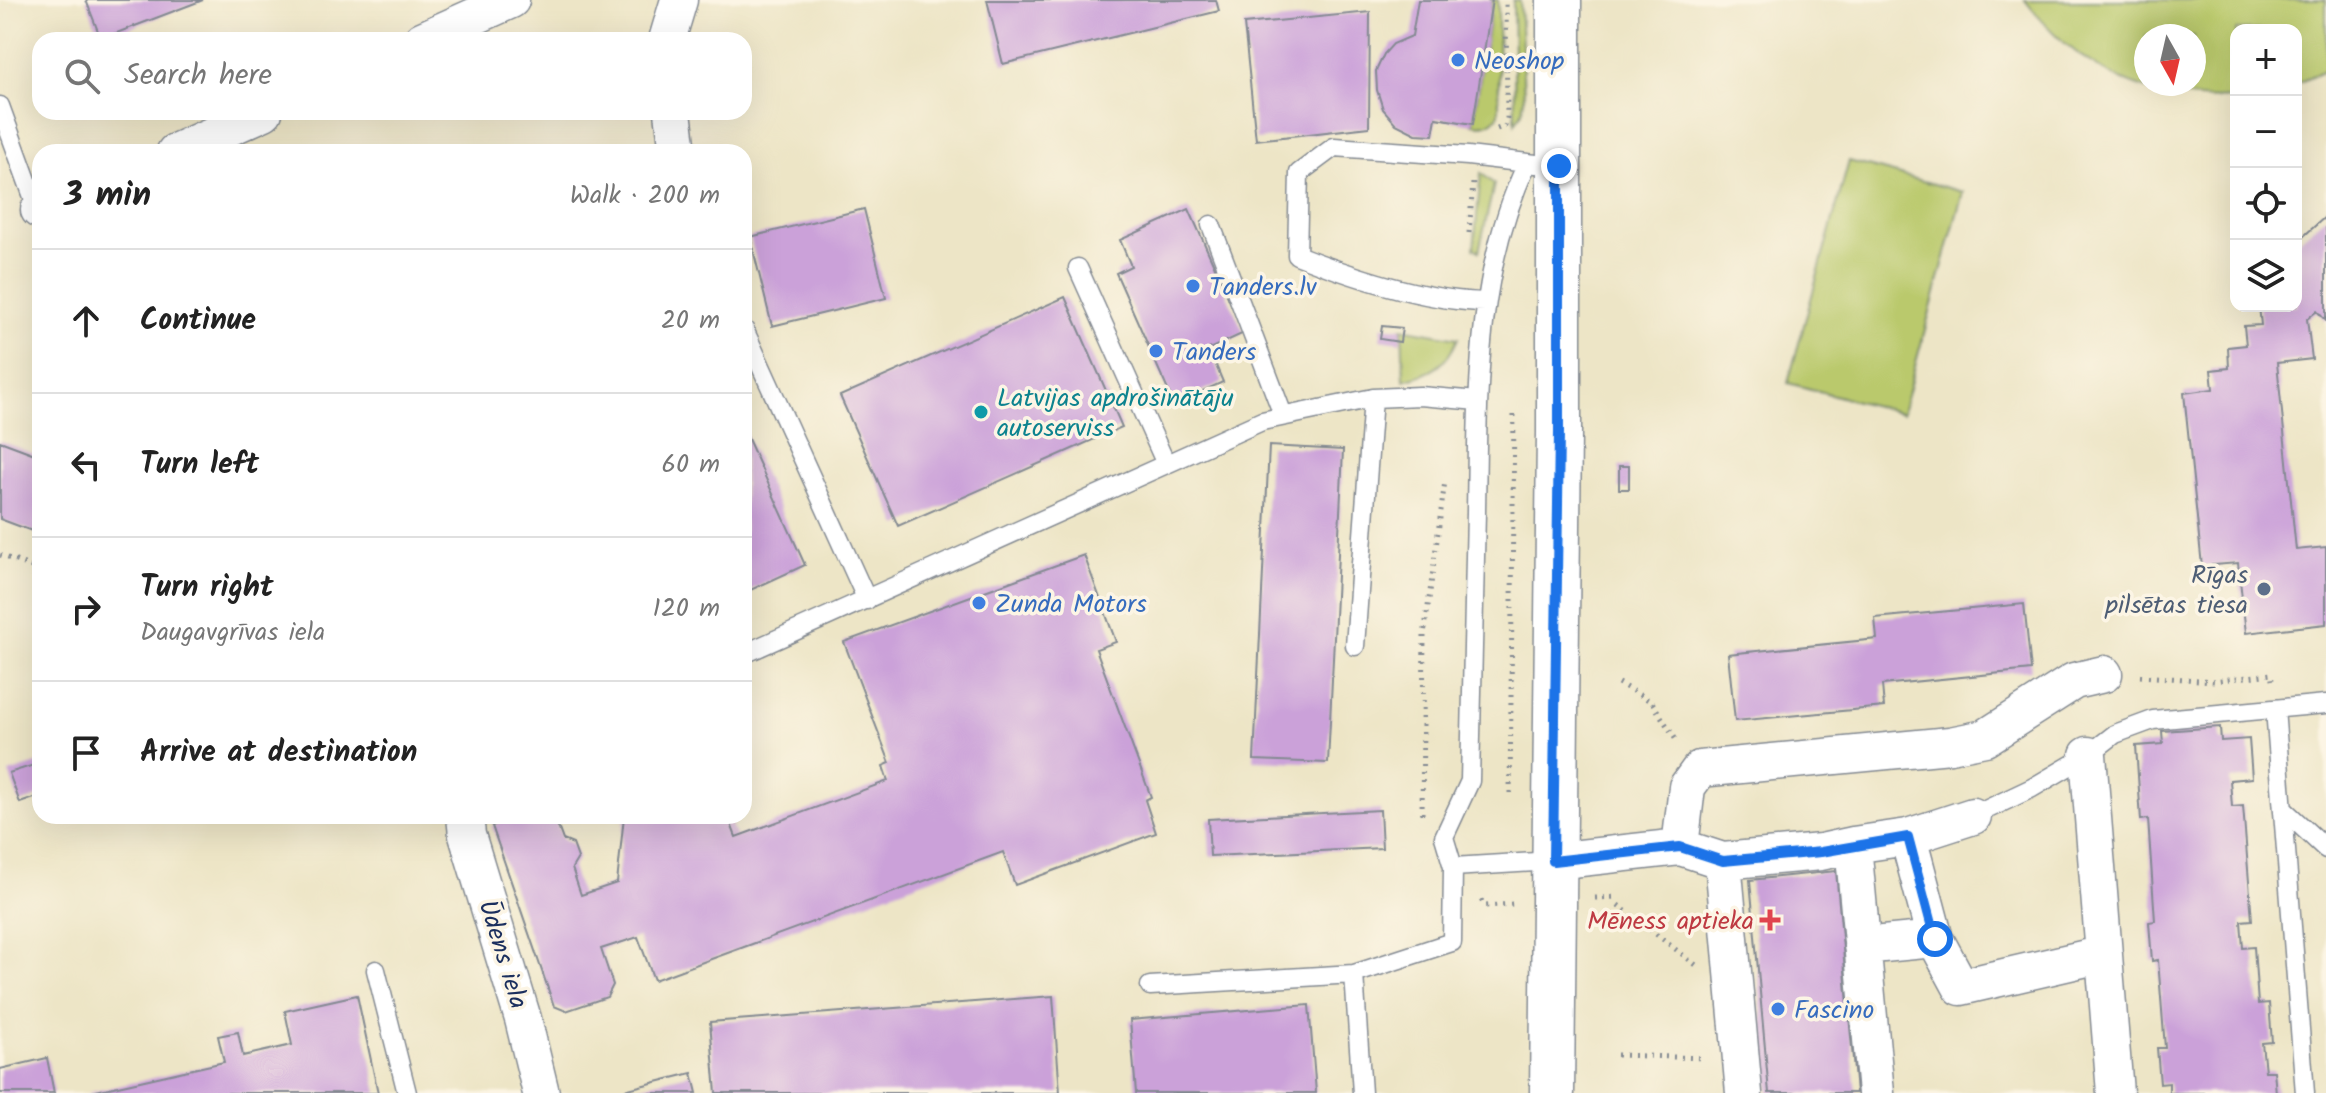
<!DOCTYPE html>
<html lang="en">
<head>
<meta charset="utf-8">
<style>
	body { margin:0; font-family:Kalam,sans-serif; background:#f2f2f2; color:#222 }
	.controls { position:absolute; right:24px; top:24px; display:grid; overflow:hidden; border-radius:16px; box-shadow:0 8px 32px #0002 }
	.controls button { width:72px; height:72px; display:grid; place-items:center; padding:0; border:0; border-bottom:2px solid #e0e0e0; background:#fff; color:#222; font:40px sans-serif }
	.compass { position:absolute; left:2134px; top:24px; width:72px; height:72px; border-radius:50%; background:#fff; box-shadow:0 8px 32px #0002; rotate:172deg }
	.stop { position:absolute; width:24px; height:24px; margin:-18px; border:6px solid #1a73e8; border-radius:50%; background:#fff }
	.stop.end { background:#1a73e8; border-color:#fff; box-shadow:0 2px 8px #0008 }
	.list { margin:0; padding:0; list-style:none }
	h2 { display:flex; justify-content:space-between; align-items:center; height:104px; margin:0; padding:0 32px; font-size:34px }
	h2 small { font-size:26px; font-weight:400; color:#767676 }
	.list li { display:grid; grid-template-columns:52px 1fr auto; gap:24px; align-items:center; box-sizing:border-box; height:144px; padding:0 32px; border-top:2px solid #e0e0e0 }
	.list b { display:block; font-size:30px; white-space:nowrap }
	.list p { margin:0; font-size:26px; white-space:nowrap; color:#767676 }
	.list em { font-size:26px; font-style:normal; color:#767676 }
	.icon { flex:none; width:44px; height:44px; fill:none; stroke:currentColor; stroke-width:2; stroke-linecap:round; stroke-linejoin:round }
	.map { position:relative; flex:none; width:2326px; height:1093px; overflow:hidden }
	.search { position:absolute; background:#fff; box-shadow:0 8px 32px #0002; left:32px; top:32px; width:720px; height:88px; display:flex; align-items:center; gap:20px; box-sizing:border-box; padding:0 28px; border-radius:24px; color:#767676; font-size:30px }
	.panel { position:absolute; background:#fff; box-shadow:0 8px 32px #0002; left:32px; top:144px; width:720px; height:680px; border-radius:24px }
	.map>svg:first-child { display:block }
	.green { fill:#bac96c; stroke:#6a7c65; stroke-width:2; fill-rule:evenodd }
	.building { fill:#cba1d9 }
	.lines { fill:none; stroke-linecap:round; stroke-linejoin:round }
	.service-casing { stroke:#848a92; stroke-width:21 }
	.minor-casing { stroke:#848a92; stroke-width:39 }
	.secondary-casing { stroke:#848a92; stroke-width:47 }
	.path { stroke:#848a92; stroke-width:5; stroke-dasharray:2 6; stroke-linecap:butt }
	.service { stroke:#fff; stroke-width:18 }
	.minor { stroke:#fff; stroke-width:36 }
	.secondary { stroke:#fff; stroke-width:44 }
	.route { stroke:#1a73e8; stroke-width:10 }
	.shop-dot { fill:#3f7fe0; stroke:#fcf5e5; stroke-width:3 }
	.culture-dot { fill:#0f9aa8; stroke:#fcf5e5; stroke-width:3 }
	.service-dot { fill:#5c6f8a; stroke:#fcf5e5; stroke-width:3 }
	.health-dot { fill:#e0444e; stroke:#fcf5e5; stroke-width:3 }
	.labels { text-anchor:middle; stroke-width:7; stroke-linejoin:round; paint-order:stroke }
	.shop-label { font-size:26px; fill:#366cbe; stroke:#fcf5e5; text-anchor:start }
	.culture-label { font-size:26px; fill:#0d838f; stroke:#fcf5e5; text-anchor:start }
	.service-label { font-size:26px; fill:#4e5e75; stroke:#fcf5e5; text-anchor:end }
	.health-label { font-size:26px; fill:#be3a42; stroke:#fcf5e5; text-anchor:end }
	.street-label { font-size:26px; fill:#1b2f5e; stroke:#fcf5e5 }
</style>
</head>
<body>
<div class="map">
<svg width="2326" height="1093" viewBox="0 0 2326 1093">
	<rect width="100%" height="100%" fill="#fcf5e5"/>
	<filter id="ink" filterUnits="userSpaceOnUse"><feTurbulence type="fractalNoise" baseFrequency=".0125" numOctaves="2"/><feDisplacementMap in="SourceGraphic" scale="16" xChannelSelector="R" yChannelSelector="G"/><feConvolveMatrix kernelMatrix="1 2 1 2 8 2 1 2 1" color-interpolation-filters="sRGB"/></filter>
	<filter id="wash" filterUnits="userSpaceOnUse"><feTurbulence type="fractalNoise" baseFrequency=".006" numOctaves="4" result="noise"/><feDisplacementMap in="SourceGraphic" scale="32" xChannelSelector="R" yChannelSelector="G"/><feGaussianBlur stdDeviation="1.8" result="paint"/><feColorMatrix in="noise" values="0 0 0 0 0 0 0 0 0 0 0 0 0 0 0 0 0 1.4 0 .05"/><feComposite in="paint" operator="in"/></filter>
	<g filter="url(#wash)">
		<rect width="100%" height="100%" fill="#ede5c6"/>
		<path class="green" d="M 1492,0 L 1498,0 L 1499,114 C 1492,124 1485,126 1473,124 Z
			M 1513,0 L 1520,0 L 1524,99 L 1522,112 L 1515,123 Z
			M 2025,0 L 2326,0 L 2326,70 L 2296,84 L 2296,30 L 2236,30 L 2236,98 C 2148,104 2078,70 2025,0 ZM 2146,36 L 2194,36 L 2194,84 L 2146,84 Z
			M 1849,161 L 1963,192 L 1902,413 L 1788,383 Z
			M 1481,173 L 1494,184 L 1479,251 L 1474,248 Z
			M 1402,328 L 1458,338 C 1446,366 1433,373 1404,380 Z"/>
		<g id="blocks">
			<path class="building" d="M 86,0 L 203,0 L 101,39 Z
				M 987,0 L 1216,0 L 1219,11 L 1003,64 Z
				M 1418,0 L 1492,0 L 1473,124 L 1436,118 L 1433,135 L 1416,134 L 1396,124 L 1383,109 L 1377,90 L 1376,71 L 1384,54 L 1393,44 L 1412,36 Z
				M 1370,12 L 1369,127 L 1256,140 L 1244,24 Z
				M 864,209 L 886,298 L 772,326 L 750,237 Z
				M 1189,209 L 1244,333 L 1209,349 L 1223,382 L 1174,404 L 1116,273 L 1131,266 L 1120,240 Z
				M 2326,216 L 2326,321 L 2317,311 L 2307,319 L 2312,359 L 2277,363 L 2296,550 L 2326,547 L 2326,624 L 2246,633 L 2238,563 L 2202,566 L 2184,393 L 2213,389 L 2211,370 L 2229,368 L 2228,347 L 2246,345 L 2244,326 L 2261,325 L 2259,306 L 2296,306 L 2296,243 Z
				M 1065,297 L 1122,427 L 898,526 L 840,396 Z
				M 1382,326 L 1402,328 L 1400,342 L 1380,339 Z
				M 744,430 L 805,565 L 744,593 Z
				M 0,441 L 40,456 L 40,534 L 0,519 Z
				M 1269,446 L 1343,450 L 1328,763 L 1254,760 Z
				M 1619,466 L 1629,466 L 1629,489 L 1619,489 Z
				M 1084,555 L 1116,642 L 1096,649 L 1151,797 L 1145,800 L 1156,833 L 1015,885 L 1003,852 L 654,980 L 638,937 L 601,949 L 613,985 L 607,997 L 566,1011 L 554,1006 L 492,826 L 512,816 L 554,816 L 563,840 L 573,844 L 578,858 L 572,868 L 581,895 L 617,883 L 624,816 L 728,816 L 736,837 L 888,781 L 883,766 L 890,763 L 844,642 Z
				M 2024,604 L 2031,670 L 1882,685 L 1884,707 L 1735,721 L 1728,654 L 1877,639 L 1875,618 Z
				M 2220,727 L 2221,741 L 2249,739 L 2252,778 L 2230,780 L 2232,807 L 2243,806 L 2252,920 L 2241,921 L 2243,948 L 2254,947 L 2258,1004 L 2269,1003 L 2272,1042 L 2262,1043 L 2265,1071 L 2274,1071 L 2276,1093 L 2169,1093 L 2169,1083 L 2160,1084 L 2157,1048 L 2165,1048 L 2158,960 L 2152,961 L 2149,922 L 2155,921 L 2148,819 L 2141,820 L 2136,746 L 2163,744 L 2162,731 Z
				M 40,763 L 40,796 L 20,803 L 9,773 Z
				M 1380,810 L 1382,848 L 1210,856 L 1208,819 Z
				M 1836,871 L 1856,1093 L 1769,1093 L 1750,880 Z
				M 357,995 L 378,1093 L 87,1093 L 224,1062 L 218,1036 L 238,1032 L 243,1056 L 292,1045 L 285,1011 Z
				M 1053,996 L 1060,1093 L 716,1093 L 710,1022 Z
				M 1309,1005 L 1316,1093 L 1136,1093 L 1130,1020 Z
				M 47,1058 L 54,1093 L 0,1093 L 0,1069 Z
				M 692,1073 L 697,1093 L 616,1093 L 616,1092 Z"/>
		</g>
	</g>
	<g filter="url(#ink)">
		<use href="#blocks" fill-opacity="0" stroke="#848a92" stroke-width="2"/>
		<g class="lines">
			<defs>
				<path id="service" d="M 0,106 L 40,216
					M 1211,225 L 1283,415
					M 1078,268 L 1166,464
					M 1485,302 C 1425,301 1353,277 1297,255 L 1299,173 L 1334,147 L 1468,156 L 1536,164
					M 744,329 L 867,600
					M 1355,646 L 1373,398
					M 744,654 L 1262,421 L 1373,398 L 1420,396 L 1478,401
					M 2275,709 L 2305,1093
					M 2284,810 L 2326,849
					M 1973,816 L 2032,788 L 2088,755 L 2115,734 L 2153,720 L 2326,704
					M 1453,867 L 1553,861
					M 376,970 L 407,1093
					M 1354,974 L 1362,1093
					M 1150,986 L 1354,974 L 1452,942 L 1453,867 L 1444,837 L 1470,781 C 1472,691 1474,601 1476,512 C 1478,395 1475,272 1527,164"/>
				<path id="minor" d="M 422,40 L 511,0
					M 667,40 L 679,0
					M 673,112 L 678,152
					M 175,152 L 264,112
					M 39,210 L 40,209
					M 2088,755 L 2115,1093
					M 465,816 L 467,835 L 523,1019 L 541,1093
					M 1908,837 L 1935,939 L 1961,987 L 2104,954
					M 1853,845 L 1876,1093
					M 1680,847 L 1687,787 L 1700,769 L 1950,745 L 1985,738 L 2074,681 L 2104,674
					M 1553,861 L 1680,847 L 1723,861 L 1821,852 L 1853,845 L 1908,837 L 1973,816
					M 1723,861 L 1744,1093
					M 1862,946 L 1935,939"/>
				<path id="secondary" d="M 1552,1093 L 1559,432 L 1559,0"/>
			</defs>
			<use href="#service" class="service-casing"/>
			<use href="#minor" class="minor-casing"/>
			<use href="#secondary" class="secondary-casing"/>
			<path class="path" d="M 1497,129 L 1505,126 L 1507,118 L 1506,0
				M 1469,233 L 1473,183
				M 0,555 L 40,570
				M 2140,676 L 2214,681 L 2271,674 L 2272,680
				M 1618,683 L 1652,702 L 1678,743
				M 1510,793 L 1514,411
				M 1422,814 L 1424,636 L 1445,481
				M 1595,898 L 1618,897
				M 1481,900 L 1486,906 L 1513,904
				M 1618,905 L 1696,965
				M 1617,1055 L 1704,1058"/>
			<use href="#service" class="service"/>
			<use href="#minor" class="minor"/>
			<use href="#secondary" class="secondary"/>
		</g>
	</g>
	<g class="lines" filter="url(#ink)">
		<path class="route" d="M 1559,166 L 1559,432 L 1553,861 L 1680,847 L 1723,861 L 1821,852 L 1908,837 L 1935,939"/>
	</g>
	<g class="shop-dot">
		<circle cx="1458" cy="60" r="8"/>
		<circle cx="1193" cy="286" r="8"/>
		<circle cx="1156" cy="351" r="8"/>
		<circle cx="979" cy="603" r="8"/>
		<circle cx="1778" cy="1009" r="8"/>
	</g>
	<circle class="culture-dot" cx="981" cy="412" r="8"/>
	<circle class="service-dot" cx="2264" cy="589" r="8"/>
	<path class="health-dot" d="M1766 908h8v8h8v8h-8v8h-8v-8h-8v-8h8z"/>
	<g class="labels">
		<g class="shop-label">
			<text x="1474" y="69">Neoshop</text>
			<text x="1209" y="295">Tanders.lv</text>
			<text x="1172" y="360">Tanders</text>
			<text x="995" y="612">Zunda Motors</text>
			<text x="1794" y="1018">Fascino</text>
		</g>
		<g class="culture-label">
			<text x="997" y="406">Latvijas apdrošinātāju<tspan x="997" dy="30">autoserviss</tspan></text>
		</g>
		<g class="service-label">
			<text x="2248" y="583">Rīgas<tspan x="2248" dy="30">pilsētas tiesa</tspan></text>
		</g>
		<g class="health-label">
			<text x="1754" y="929">Mēness aptieka</text>
		</g>
		<g class="street-label">
			<text transform="translate(504 954) rotate(73)" y="9">Ūdens iela</text>
		</g>
	</g>
</svg>
<div class="controls">
<button>+</button>
<button>−</button>
<button><svg class="icon" aria-label="locate" viewBox="0 0 24 24"><circle cx="12" cy="12" r="6"/><path d="M12 2v4M12 18v4M2 12h4M18 12h4"/></svg></button>
<button><svg class="icon" aria-label="layers" viewBox="0 0 24 24"><path d="M12 4l9 5-9 5-9-5zM3 14l9 5 9-5"/></svg></button>
</div>
<svg class="compass" viewBox="-18 -18 36 36"><path d="M0-13l5 13h-10z" fill="#e53935"/><path d="M0 13l5-13h-10z" fill="#767676"/></svg>
<div class="stop" style="left:1935px;top:939px"></div>
<div class="stop end" style="left:1559px;top:166px"></div>
<div class="search"><svg class="icon" aria-label="search" viewBox="0 0 24 24"><circle cx="10" cy="10" r="6"/><path d="M15 15l6 6"/></svg>Search here</div>
<section class="panel">
<h2>3 min<small>Walk · 200 m</small></h2>
<ul class="list">
<li><svg class="icon" aria-label="ahead" viewBox="0 0 24 24"><path d="M12 20V5M6 11l6-6 6 6"/></svg><div><b>Continue</b></div><em>20 m</em></li>
<li><svg class="icon" aria-label="left" viewBox="0 0 24 24"><path d="M17 20v-9H6M10 6l-5 5 5 5"/></svg><div><b>Turn left</b></div><em>60 m</em></li>
<li><svg class="icon" aria-label="right" viewBox="0 0 24 24"><path d="M7 20v-9h11M14 6l5 5-5 5"/></svg><div><b>Turn right</b><p>Daugavgrīvas iela</p></div><em>120 m</em></li>
<li><svg class="icon" aria-label="arrive" viewBox="0 0 24 24"><path d="M6 21V4h12l-3 4 3 4H6"/></svg><div><b>Arrive at destination</b></div></li>
</ul>
</section>
</div>
</body>
</html>
